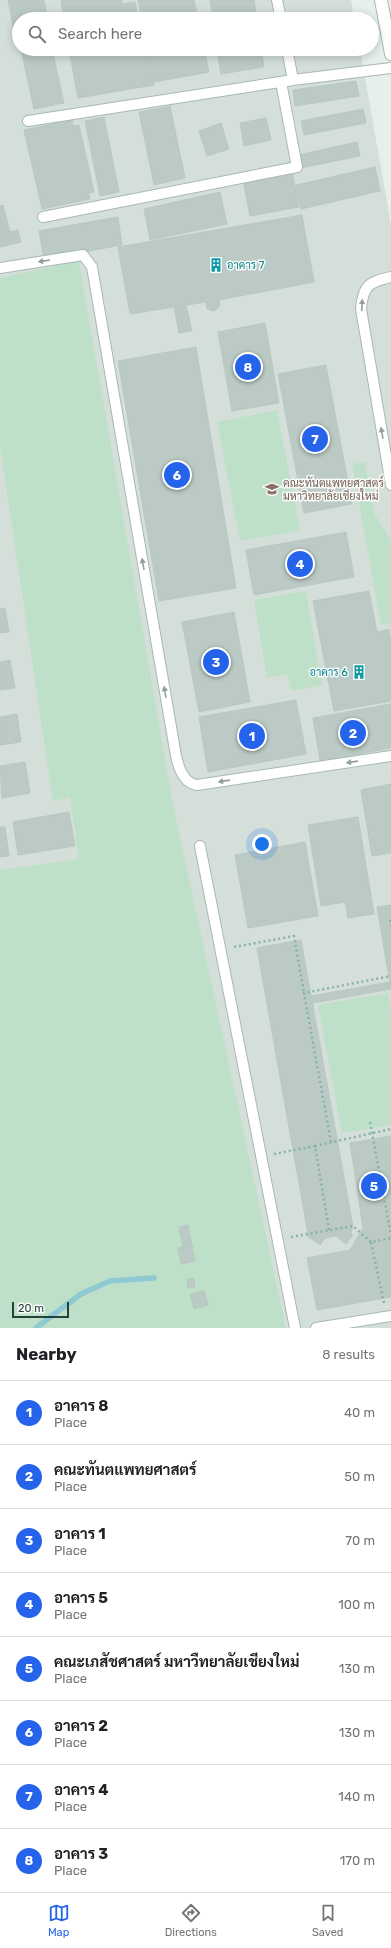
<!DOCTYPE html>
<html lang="en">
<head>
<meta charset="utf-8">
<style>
	body { margin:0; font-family:Rubik,Sarabun,sans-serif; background:#f6f6f6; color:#202124 }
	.scale { position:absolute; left:12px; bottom:10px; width:57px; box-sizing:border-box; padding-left:4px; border:2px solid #24423a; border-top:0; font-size:11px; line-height:14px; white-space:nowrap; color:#24423a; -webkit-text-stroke:3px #f7fbf9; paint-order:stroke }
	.you { position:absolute; left:262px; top:844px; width:14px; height:14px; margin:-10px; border:3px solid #fff; border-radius:50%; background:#1a73e8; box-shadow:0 0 0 6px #1a73e833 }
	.badge { display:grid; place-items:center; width:26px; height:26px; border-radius:50%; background:#2563eb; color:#fff; font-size:13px; font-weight:700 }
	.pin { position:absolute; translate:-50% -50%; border:2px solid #fff; box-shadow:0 1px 4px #0006 }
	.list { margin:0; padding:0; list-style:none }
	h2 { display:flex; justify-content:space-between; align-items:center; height:52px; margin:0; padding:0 16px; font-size:17px }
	h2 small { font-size:13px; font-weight:400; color:#757577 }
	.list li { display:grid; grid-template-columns:26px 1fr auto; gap:12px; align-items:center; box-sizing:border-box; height:64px; padding:0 16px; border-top:1px solid #e0e0e0 }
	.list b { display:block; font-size:15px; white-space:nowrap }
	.list p { margin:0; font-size:13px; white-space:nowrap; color:#757577 }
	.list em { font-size:13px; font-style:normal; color:#757577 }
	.icon { flex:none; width:22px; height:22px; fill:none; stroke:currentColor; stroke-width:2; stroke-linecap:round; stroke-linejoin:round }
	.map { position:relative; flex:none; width:391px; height:1328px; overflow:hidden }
	.search { position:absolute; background:#fff; box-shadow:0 2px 10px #0003; left:12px; right:12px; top:12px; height:44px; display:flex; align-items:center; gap:10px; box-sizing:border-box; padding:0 14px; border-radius:22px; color:#757577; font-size:15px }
	.sheet { height:564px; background:#fff }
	nav { display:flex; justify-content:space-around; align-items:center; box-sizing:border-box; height:56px; border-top:1px solid #e0e0e0; background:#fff; font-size:11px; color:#757577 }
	nav a { display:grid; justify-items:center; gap:2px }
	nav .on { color:#2563eb }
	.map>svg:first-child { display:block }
	.built { fill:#d4dfda }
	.green { fill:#bfe0c8 }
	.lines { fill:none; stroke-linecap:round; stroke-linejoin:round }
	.stream { stroke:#8ec9d4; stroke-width:5.5 }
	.building { fill:#bbcac4; stroke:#b8c9c2 }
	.lane-casing { stroke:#a8b8b2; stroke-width:12 }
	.secondary-casing { stroke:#a4bbb3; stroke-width:14 }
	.path { stroke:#86b3a5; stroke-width:2.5; stroke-dasharray:2 3; stroke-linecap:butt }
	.lane { stroke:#fff; stroke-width:10 }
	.secondary { stroke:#fff; stroke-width:12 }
	.oneway { fill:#92a09c }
	.labels { text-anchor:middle; stroke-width:3; stroke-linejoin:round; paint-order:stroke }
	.culture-label { font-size:11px; fill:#0d838f; stroke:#f7fbf9; text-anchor:start }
	.education-label { font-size:11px; fill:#785e54; stroke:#f7fbf9; text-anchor:start }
</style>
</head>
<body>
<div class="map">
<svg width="391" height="1328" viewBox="0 0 391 1328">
	<rect width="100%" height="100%" fill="#e6efeb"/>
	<path class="built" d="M 0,0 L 351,0 L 354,19 L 19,19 L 19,49 L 360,49 L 391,225 L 391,1328 L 0,1328 Z"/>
	<path class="green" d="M 79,261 L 173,805 L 286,1328 L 0,1328 L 0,870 L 79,859 L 70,797 L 53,801 L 0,446 L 0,278 Z
		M 277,410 L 300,530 L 240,541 L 217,422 Z
		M 365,462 L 374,513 L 391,540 L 391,623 L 381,625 L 352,464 Z
		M 306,591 L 322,685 L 291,691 L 288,674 L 267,678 L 254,600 Z
		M 388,993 L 391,1011 L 391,1125 L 342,1133 L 318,1005 Z"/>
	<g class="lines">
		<path class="stream" d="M 36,1328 L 81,1294 L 110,1281 L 154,1278"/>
	</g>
	<path class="building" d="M 8,0 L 44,0 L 48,19 L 19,19 L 19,36 L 15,37 Z
		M 61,0 L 121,0 L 122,4 L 135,2 L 138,19 L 64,19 Z
		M 138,0 L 194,0 L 198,19 L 201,19 L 142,19 Z
		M 210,0 L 254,0 L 257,19 L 213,19 Z
		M 21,49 L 52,49 L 64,103 L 34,109 Z
		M 69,49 L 129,49 L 130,55 L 148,52 L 154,85 L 78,98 Z
		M 148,49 L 204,49 L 209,72 L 154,82 Z
		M 217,49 L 261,49 L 264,67 L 221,74 Z
		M 356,81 L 359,96 L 295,106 L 293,90 Z
		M 170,106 L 185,178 L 154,185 L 139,112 Z
		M 363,109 L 366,123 L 304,135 L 301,121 Z
		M 104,117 L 119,192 L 100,196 L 85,121 Z
		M 266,118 L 271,140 L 244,146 L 240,123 Z
		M 72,120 L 73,126 L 79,125 L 94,192 L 88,193 L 90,199 L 42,209 L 24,130 Z
		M 221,123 L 229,149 L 207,156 L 199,131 Z
		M 357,142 L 360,156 L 301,168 L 298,155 Z
		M 375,167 L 380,191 L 301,209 L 296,185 Z
		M 292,171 L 299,207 L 250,216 L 243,180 Z
		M 220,192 L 227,224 L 150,240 L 144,209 Z
		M 3,205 L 10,232 L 18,230 L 21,242 L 0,247 L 0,206 Z
		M 302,215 L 314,282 L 219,300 L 220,306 L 214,311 L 207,309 L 206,302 L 130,314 L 118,247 Z
		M 118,217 L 122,245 L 44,259 L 39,231 Z
		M 186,305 L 192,331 L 179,333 L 174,307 Z
		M 265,323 L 279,403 L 232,411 L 218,332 Z
		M 196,347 L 236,588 L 159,601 L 118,361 Z
		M 326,365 L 352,504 L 304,513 L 278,374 Z
		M 346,532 L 354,577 L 254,595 L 246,550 Z
		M 369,591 L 377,632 L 389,629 L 391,643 L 391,701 L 334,711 L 313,601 Z
		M 5,608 L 9,632 L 0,633 L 0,609 Z
		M 234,612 L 250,702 L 199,712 L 182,622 Z
		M 10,660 L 15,688 L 0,690 L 0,662 Z
		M 296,700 L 306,754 L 208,772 L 199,717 Z
		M 391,704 L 391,748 L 320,761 L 313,718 Z
		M 17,714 L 21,742 L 0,745 L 0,717 Z
		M 25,762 L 30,793 L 2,798 L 0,766 Z
		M 391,784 L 391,853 L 372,856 L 361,790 Z
		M 69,812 L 75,846 L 18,855 L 13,822 Z
		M 358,817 L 374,914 L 348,918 L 345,902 L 321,906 L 308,825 Z
		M 0,827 L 5,827 L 9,856 L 0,857 Z
		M 305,842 L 318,916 L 248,928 L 235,855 Z
		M 391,905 L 391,989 L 377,907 Z
		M 301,940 L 353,1226 L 351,1233 L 353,1235 L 346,1244 L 336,1236 L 325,1238 L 320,1245 L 307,1236 L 308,1234 L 257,948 Z
		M 390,982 L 391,989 L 313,1003 L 311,996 Z
		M 391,1136 L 391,1297 L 317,1310 L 307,1258 L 350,1250 L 363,1228 L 350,1143 Z
		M 188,1225 L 192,1245 L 183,1247 L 179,1227 Z
		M 192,1245 L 195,1261 L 181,1264 L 178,1248 Z
		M 194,1278 L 195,1287 L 188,1288 L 187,1279 Z
		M 204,1291 L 208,1305 L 194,1309 L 190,1294 Z"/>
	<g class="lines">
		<defs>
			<path id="lane" d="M 277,0 L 281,19
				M 287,49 L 293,80
				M 28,121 L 293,80 L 391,68
				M 43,217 L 297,167 L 281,82
				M 0,268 L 83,255 L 92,267 L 175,750 C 177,763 182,783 197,785 L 391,756
				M 391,277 C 369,282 363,285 361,309 L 391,485
				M 200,846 L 295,1328
				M 316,1328 L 391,1316"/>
			<path id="secondary" d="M 381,0 L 391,54"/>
		</defs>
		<use href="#lane" class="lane-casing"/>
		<use href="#secondary" class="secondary-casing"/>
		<path class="path" d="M 390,920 L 391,926
			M 234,947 L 294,936 L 304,993
			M 370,1122 L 391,1235
			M 331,1142 L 304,993 L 391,976
			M 274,1154 L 315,1146
			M 329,1230 L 315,1146 L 391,1129
			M 291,1237 L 353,1226 L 371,1242
			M 384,1303 L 371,1242 L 391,1238"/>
		<use href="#lane" class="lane"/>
		<use href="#secondary" class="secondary"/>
	</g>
	<defs><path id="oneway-solid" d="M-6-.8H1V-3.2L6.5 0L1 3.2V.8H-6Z"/></defs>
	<g class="oneway">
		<use href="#oneway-solid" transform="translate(44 261) rotate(171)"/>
		<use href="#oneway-solid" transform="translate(362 305) rotate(-87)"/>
		<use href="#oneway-solid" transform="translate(382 433) rotate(-100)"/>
		<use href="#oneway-solid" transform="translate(143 564) rotate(-100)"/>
		<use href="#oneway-solid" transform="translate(165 692) rotate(-100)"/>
		<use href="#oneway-solid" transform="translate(352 762) rotate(172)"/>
		<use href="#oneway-solid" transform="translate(224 781) rotate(172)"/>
	</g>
	<defs>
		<symbol id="building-bare" viewBox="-9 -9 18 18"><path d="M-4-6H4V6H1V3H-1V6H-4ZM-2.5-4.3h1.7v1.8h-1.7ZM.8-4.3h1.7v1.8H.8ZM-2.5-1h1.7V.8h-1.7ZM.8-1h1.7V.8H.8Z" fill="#0f9aa8" stroke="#f7fbf9" stroke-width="2.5" paint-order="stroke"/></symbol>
		<symbol id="university-bare" viewBox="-9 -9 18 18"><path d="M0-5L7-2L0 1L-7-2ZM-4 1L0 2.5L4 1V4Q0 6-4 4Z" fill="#8d6e63" stroke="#f7fbf9" stroke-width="2.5" paint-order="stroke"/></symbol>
	</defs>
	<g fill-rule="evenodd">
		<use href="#building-bare" x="206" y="255" width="20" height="20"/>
		<use href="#university-bare" x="262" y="479" width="20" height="20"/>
		<use href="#building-bare" x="349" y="662" width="20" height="20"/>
	</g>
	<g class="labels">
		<g class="culture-label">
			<text x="227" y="269">อาคาร 7</text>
			<text x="348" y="676" text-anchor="end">อาคาร 6</text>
		</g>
		<g class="education-label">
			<text x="283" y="487">คณะทันตแพทยศาสตร์<tspan x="283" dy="13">มหาวิทยาลัยเชียงใหม่</tspan></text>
		</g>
	</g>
</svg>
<div class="scale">20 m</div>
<div class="you"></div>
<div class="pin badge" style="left:252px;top:736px">1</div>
<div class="pin badge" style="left:353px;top:733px">2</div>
<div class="pin badge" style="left:216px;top:662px">3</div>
<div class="pin badge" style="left:300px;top:564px">4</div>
<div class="pin badge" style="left:374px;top:1186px">5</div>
<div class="pin badge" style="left:177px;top:475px">6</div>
<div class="pin badge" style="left:315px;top:439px">7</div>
<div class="pin badge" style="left:248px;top:367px">8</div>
<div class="search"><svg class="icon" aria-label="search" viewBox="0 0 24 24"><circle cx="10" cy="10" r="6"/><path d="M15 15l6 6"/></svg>Search here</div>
</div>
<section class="sheet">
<h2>Nearby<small>8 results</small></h2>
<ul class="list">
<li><span class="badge">1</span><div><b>อาคาร 8</b><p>Place</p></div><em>40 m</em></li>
<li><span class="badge">2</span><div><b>คณะทันตแพทยศาสตร์</b><p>Place</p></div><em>50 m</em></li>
<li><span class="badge">3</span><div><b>อาคาร 1</b><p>Place</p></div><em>70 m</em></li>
<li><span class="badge">4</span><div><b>อาคาร 5</b><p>Place</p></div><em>100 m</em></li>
<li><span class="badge">5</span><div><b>คณะเภสัชศาสตร์ มหาวืทยาลัยเชียงใหม่</b><p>Place</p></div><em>130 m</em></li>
<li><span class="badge">6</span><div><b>อาคาร 2</b><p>Place</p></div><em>130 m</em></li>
<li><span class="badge">7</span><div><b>อาคาร 4</b><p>Place</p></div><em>140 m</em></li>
<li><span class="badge">8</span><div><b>อาคาร 3</b><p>Place</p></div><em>170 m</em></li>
</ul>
</section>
<nav>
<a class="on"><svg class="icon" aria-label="map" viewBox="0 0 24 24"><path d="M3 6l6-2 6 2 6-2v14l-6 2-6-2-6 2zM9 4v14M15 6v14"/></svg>Map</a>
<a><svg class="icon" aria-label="directions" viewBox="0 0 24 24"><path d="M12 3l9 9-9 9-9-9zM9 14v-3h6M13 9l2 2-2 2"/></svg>Directions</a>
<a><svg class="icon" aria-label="saved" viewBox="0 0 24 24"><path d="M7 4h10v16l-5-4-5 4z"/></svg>Saved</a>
</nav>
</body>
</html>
